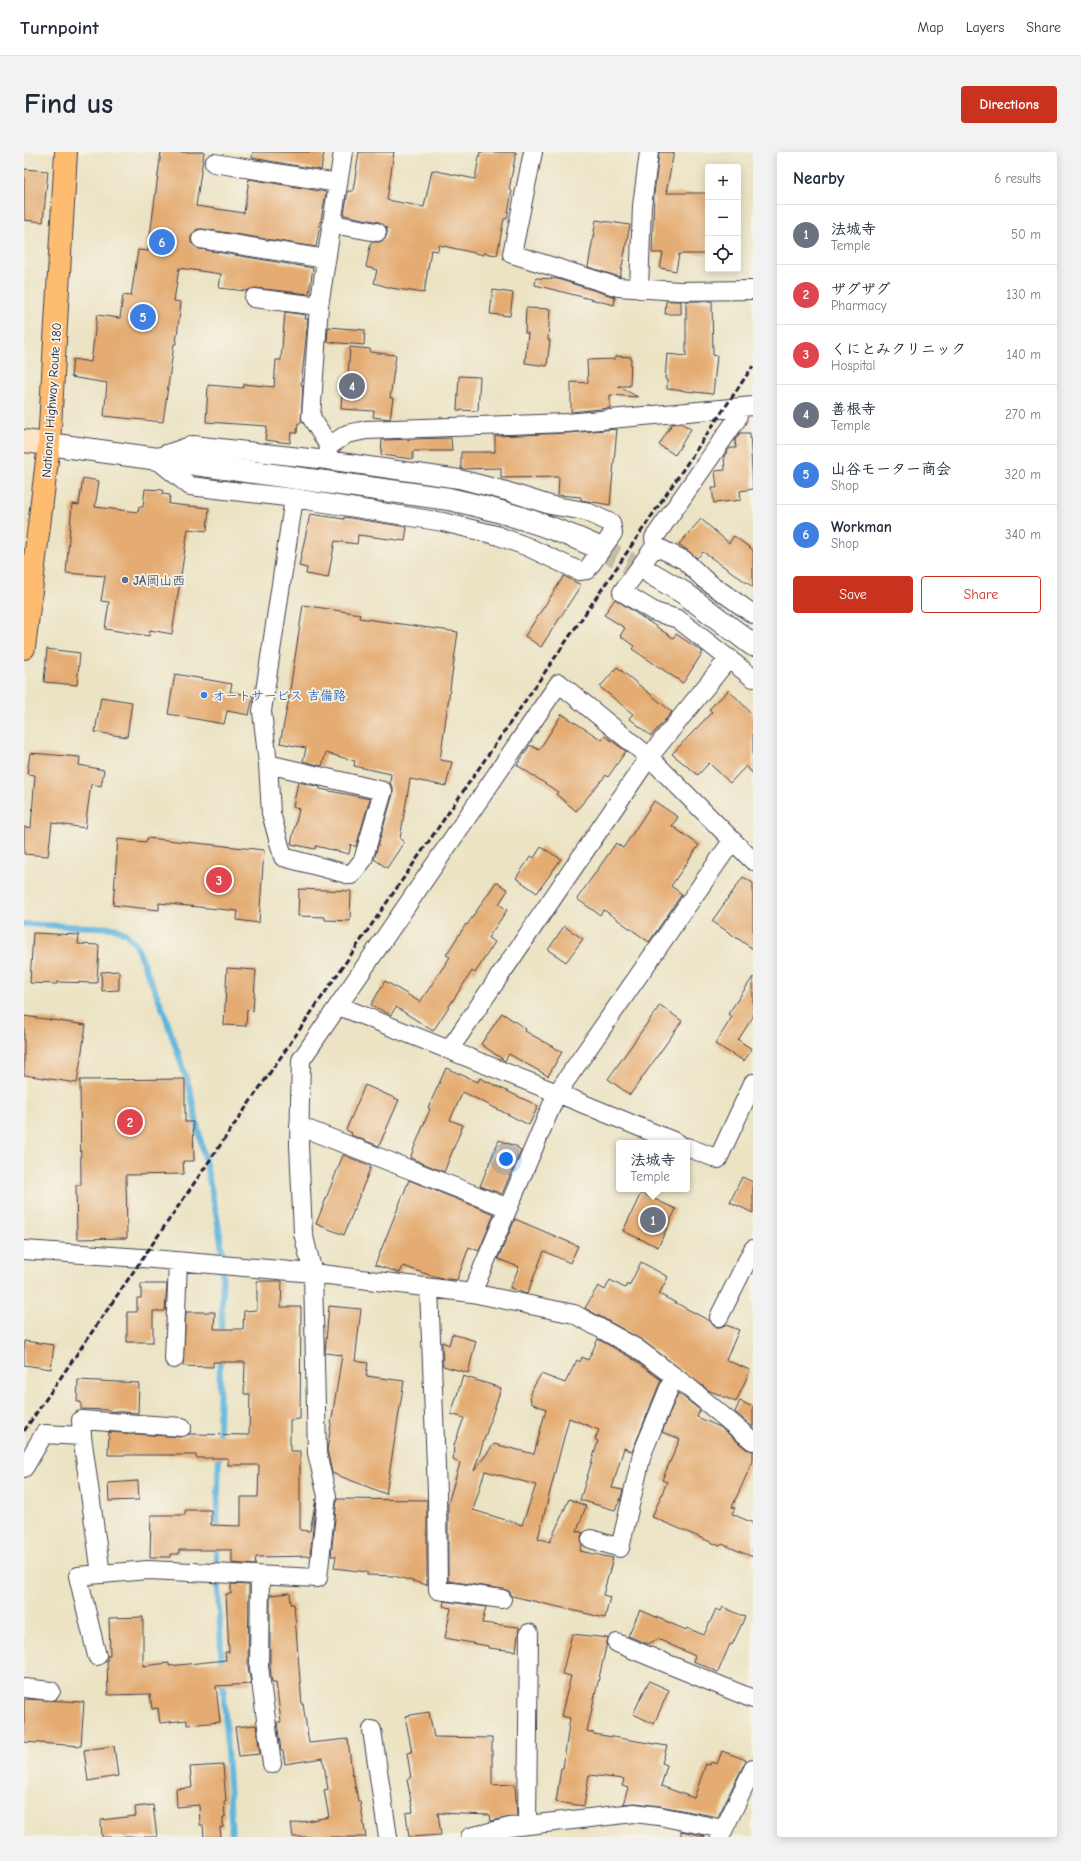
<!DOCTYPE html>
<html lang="en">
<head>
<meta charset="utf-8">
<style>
	body { margin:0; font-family:"Comic Neue","Klee One",sans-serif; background:#f2f2f3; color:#1f2937 }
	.controls { position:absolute; right:12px; top:12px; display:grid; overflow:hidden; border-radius:4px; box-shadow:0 2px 10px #0003 }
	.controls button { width:36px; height:36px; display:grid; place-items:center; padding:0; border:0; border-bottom:1px solid #e0e1e3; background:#fff; color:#1f2937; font:20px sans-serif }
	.you { position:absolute; left:482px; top:1007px; width:14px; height:14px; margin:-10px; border:3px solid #fff; border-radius:50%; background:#1a73e8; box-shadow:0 0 0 6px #1a73e833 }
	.badge { display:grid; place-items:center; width:26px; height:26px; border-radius:50%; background:#c8321e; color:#fff; font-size:13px; font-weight:700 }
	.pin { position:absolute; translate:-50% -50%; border:2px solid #fff; box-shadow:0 1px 4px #0006 }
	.popup { position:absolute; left:592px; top:988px; width:74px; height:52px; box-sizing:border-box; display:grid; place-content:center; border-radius:4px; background:#fff; filter:drop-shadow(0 1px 3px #0005); font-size:13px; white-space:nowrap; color:#747a83 }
	.popup b { font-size:15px; color:#1f2937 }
	.popup::after { content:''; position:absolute; left:50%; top:100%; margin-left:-8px; border:8px solid transparent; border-top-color:#fff }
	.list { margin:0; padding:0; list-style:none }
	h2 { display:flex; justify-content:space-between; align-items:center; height:52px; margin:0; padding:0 16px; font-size:17px }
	h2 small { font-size:13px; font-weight:400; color:#747a83 }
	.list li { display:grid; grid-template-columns:26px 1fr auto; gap:12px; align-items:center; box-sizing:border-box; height:60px; padding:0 16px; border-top:1px solid #e0e1e3 }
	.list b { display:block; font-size:15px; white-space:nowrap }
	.list p { margin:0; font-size:13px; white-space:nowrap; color:#747a83 }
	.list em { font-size:13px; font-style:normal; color:#747a83 }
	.actions { display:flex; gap:8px; padding:12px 16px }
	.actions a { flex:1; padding:9px 0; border:1px solid #c8321e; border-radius:4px; text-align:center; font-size:14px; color:#c8321e }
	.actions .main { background:#c8321e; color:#fff }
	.icon { flex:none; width:22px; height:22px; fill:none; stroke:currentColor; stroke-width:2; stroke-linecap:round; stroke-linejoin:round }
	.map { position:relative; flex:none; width:729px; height:1685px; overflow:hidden; border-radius:4px }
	header { display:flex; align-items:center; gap:24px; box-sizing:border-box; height:56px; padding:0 20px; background:#fff; border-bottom:1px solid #e0e1e3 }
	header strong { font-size:19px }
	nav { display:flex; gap:22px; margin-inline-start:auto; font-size:14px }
	.intro { display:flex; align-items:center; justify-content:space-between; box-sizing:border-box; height:96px; padding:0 24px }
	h1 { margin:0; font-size:28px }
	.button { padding:10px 18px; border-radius:4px; background:#c8321e; color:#fff; font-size:14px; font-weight:700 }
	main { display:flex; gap:24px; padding:0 24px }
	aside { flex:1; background:#fff; border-radius:4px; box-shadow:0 2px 10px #0003 }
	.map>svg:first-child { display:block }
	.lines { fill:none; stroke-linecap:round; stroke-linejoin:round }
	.stream { stroke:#61b5dd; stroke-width:6 }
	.building { fill:#e4ac72; fill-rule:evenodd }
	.tertiary-tunnel { stroke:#c3bca8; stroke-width:22; stroke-dasharray:22 11; stroke-linecap:butt }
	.minor-casing { stroke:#403f4f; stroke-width:20 }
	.tertiary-casing { stroke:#403f4f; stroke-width:24 }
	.secondary-casing { stroke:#403f4f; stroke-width:24 }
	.trunk-casing { stroke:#403f4f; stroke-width:24 }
	.minor { stroke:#fff; stroke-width:18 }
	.tertiary { stroke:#fff; stroke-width:22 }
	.secondary { stroke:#fee4c6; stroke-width:22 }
	.trunk { stroke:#fdbc70; stroke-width:22 }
	.rail { stroke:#22223b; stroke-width:3; stroke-dasharray:6 3; stroke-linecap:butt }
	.service-dot { fill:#5c6f8a; stroke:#f7f3e8; stroke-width:1.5 }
	.shop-dot { fill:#3f7fe0; stroke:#f7f3e8; stroke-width:1.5 }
	.labels { text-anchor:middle; stroke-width:3.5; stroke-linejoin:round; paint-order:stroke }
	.street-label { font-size:13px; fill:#22223b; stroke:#f7f3e8 }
	.service-label { font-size:13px; font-weight:bold; fill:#4e5e75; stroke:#f7f3e8; text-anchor:start }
	.shop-label { font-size:13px; font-weight:bold; fill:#366cbe; stroke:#f7f3e8; text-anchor:start }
</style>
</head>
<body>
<header>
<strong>Turnpoint</strong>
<nav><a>Map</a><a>Layers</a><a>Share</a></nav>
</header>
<div class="intro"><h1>Find us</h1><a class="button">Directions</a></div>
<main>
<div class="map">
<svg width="729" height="1685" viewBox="0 0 729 1685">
	<rect width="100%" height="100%" fill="#f7f3e8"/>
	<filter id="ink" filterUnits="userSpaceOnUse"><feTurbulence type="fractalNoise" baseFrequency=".025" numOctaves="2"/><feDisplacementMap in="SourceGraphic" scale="8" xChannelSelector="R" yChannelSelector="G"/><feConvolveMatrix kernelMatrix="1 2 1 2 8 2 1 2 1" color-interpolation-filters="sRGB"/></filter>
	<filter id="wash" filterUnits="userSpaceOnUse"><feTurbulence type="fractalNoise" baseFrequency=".012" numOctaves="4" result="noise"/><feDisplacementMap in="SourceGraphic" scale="16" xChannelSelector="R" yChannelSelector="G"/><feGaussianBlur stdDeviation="0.9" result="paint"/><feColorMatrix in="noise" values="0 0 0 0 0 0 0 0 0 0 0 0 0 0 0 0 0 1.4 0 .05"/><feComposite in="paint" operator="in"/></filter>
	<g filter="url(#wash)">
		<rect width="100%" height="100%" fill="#ebe3c3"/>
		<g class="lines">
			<path class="stream" d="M 0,772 L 90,776 L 101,781 L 111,791 L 140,860 L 166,938 L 193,1065 L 199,1105 L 197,1184
				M 195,1290 L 196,1203
				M 193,1380 L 195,1299
				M 193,1391 L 193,1418 L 198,1516
				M 199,1527 L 208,1685"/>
		</g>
		<g id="blocks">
			<path class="building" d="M 137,0 L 180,0 L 172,54 L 220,61 L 225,27 L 302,40 L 292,95 L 179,77 L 173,77 L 167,85 L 167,91 L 175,97 L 289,116 L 285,142 L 231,136 L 222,139 L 195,136 L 197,122 L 155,116 L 150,149 L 157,150 L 152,192 L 150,192 L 139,270 L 80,264 L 83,231 L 47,225 L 49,207 L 67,210 L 73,163 L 96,166 L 99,143 L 107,144 L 114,98 L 124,99 Z
				M 229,0 L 300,0 L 297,18 L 228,6 Z
				M 335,0 L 370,0 L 363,48 L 400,55 L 408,18 L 451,27 L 456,0 L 492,0 L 485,38 L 488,39 L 483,67 L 480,67 L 473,103 L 460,101 L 460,103 L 415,93 L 414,99 L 407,98 L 400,141 L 367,136 L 350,131 L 353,118 L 342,115 L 347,90 L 356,90 L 361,87 L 363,81 L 363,76 L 355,70 L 320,63 L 324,39 L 329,39 Z
				M 635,0 L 650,0 L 642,41 L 684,41 L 684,102 L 655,102 L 652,119 L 636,116 L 639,101 L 628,101 L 630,42 Z
				M 0,17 L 24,19 L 19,70 L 0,68 Z
				M 572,68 L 606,73 L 596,125 L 564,115 Z
				M 512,126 L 534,127 L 591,145 L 590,153 L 511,133 Z
				M 469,138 L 489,141 L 486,164 L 466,162 Z
				M 642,149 L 657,149 L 657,162 L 641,162 Z
				M 662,149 L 688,149 L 689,203 L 693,204 L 689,242 L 643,237 L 643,228 L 641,227 L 643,202 L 662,204 Z
				M 502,156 L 526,157 L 524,188 L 526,188 L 523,214 L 501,211 L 504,181 L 501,181 Z
				M 261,160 L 282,163 L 281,167 L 284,167 L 277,233 L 279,233 L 277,271 L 274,271 L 273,281 L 267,281 L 266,291 L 241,288 L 243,274 L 182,270 L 184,233 L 219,236 L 220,232 L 250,235 L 252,208 L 257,208 Z
				M 304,175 L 341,178 L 340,193 L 303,190 Z
				M 326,195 L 346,197 L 346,200 L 372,203 L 366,246 L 369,246 L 366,267 L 349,265 L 350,259 L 317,257 L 319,223 L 324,223 Z
				M 592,204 L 607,205 L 606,234 L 594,234 L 614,245 L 586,243 L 586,256 L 547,260 L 547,230 L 564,231 L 563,208 L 591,207 Z
				M 435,224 L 456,225 L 454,259 L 433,258 Z
				M 657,271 L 667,277 L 651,303 L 635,293 L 648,272 Z
				M 593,277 L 586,353 L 557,348 L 557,345 L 534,343 L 535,325 L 477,326 L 477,316 L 437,317 L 437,300 L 471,300 L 471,284 L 544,281 Z
				M 716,281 L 726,281 L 729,337 L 716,339 L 717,348 L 690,351 L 688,336 L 693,336 L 691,319 L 701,318 L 700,304 L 706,296 L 712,296 L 711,288 Z
				M 427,286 L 428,299 L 389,299 L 389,307 L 357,303 L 358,288 Z
				M 59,326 L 75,329 L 71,355 L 114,360 L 115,355 L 119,355 L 121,337 L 139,338 L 138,342 L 146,343 L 145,352 L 185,356 L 183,379 L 164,377 L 148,482 L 126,478 L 125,484 L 81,477 L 85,450 L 77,449 L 81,424 L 42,421 L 48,352 L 55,353 Z
				M 286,362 L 320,367 L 320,365 L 383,375 L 381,389 L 334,383 L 333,392 L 311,389 L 304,426 L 282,422 L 283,416 L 275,414 Z
				M 677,367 L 705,391 L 710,384 L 729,398 L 729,435 L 679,400 L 673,406 L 655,392 Z
				M 540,424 L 557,433 L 517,495 L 501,484 Z
				M 591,447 L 649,486 L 652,482 L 679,500 L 659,531 L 608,497 L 610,494 L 596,484 L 601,476 L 580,463 Z
				M 279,453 L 336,462 L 335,466 L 434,480 L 416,608 L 428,610 L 422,634 L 386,627 L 376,687 L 380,690 L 363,716 L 350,707 L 369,642 L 369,636 L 366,631 L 367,622 L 330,614 L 331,609 L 302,601 L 298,614 L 279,609 L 282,596 L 256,591 L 264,551 Z
				M 23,497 L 56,501 L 53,533 L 20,530 Z
				M 593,515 L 648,560 L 627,584 L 605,566 L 609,562 L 576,535 Z
				M 151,522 L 208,532 L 206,540 L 229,544 L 225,563 L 203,559 L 200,572 L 144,562 Z
				M 705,538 L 729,563 L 729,622 L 722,614 L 706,631 L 685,611 L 674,623 L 648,602 L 688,560 L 685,557 Z
				M 77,545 L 108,550 L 103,585 L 71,580 Z
				M 538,562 L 578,588 L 581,584 L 602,599 L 584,625 L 582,623 L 552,659 L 532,642 L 534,640 L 493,613 L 506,593 L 515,598 Z
				M 6,601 L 56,605 L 55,613 L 80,618 L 77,634 L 67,632 L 61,676 L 28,671 L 24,704 L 0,702 L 0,675 L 7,676 L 11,623 L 3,622 Z
				M 274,630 L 296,635 L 296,637 L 346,647 L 332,695 L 327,692 L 325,702 L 292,694 L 291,697 L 267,692 L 275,657 L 269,655 Z
				M 630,649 L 654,665 L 648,674 L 675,693 L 647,734 L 658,742 L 625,790 L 580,758 L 576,763 L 553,747 L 592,691 L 599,696 Z
				M 123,686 L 240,698 L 235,771 L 213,768 L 214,759 L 135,751 L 135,758 L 89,753 L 94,687 L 122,690 Z
				M 517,695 L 537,707 L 513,741 L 492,726 L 507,704 L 510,706 Z
				M 719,725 L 729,731 L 729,797 L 688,769 Z
				M 472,730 L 484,738 L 475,752 L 483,758 L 464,786 L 471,790 L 451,821 L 448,819 L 409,879 L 372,855 L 367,863 L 347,853 L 361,829 L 396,850 L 426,805 L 422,803 L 442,772 L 443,773 Z
				M 275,737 L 327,739 L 326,769 L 301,768 L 301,765 L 274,764 Z
				M 540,774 L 559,787 L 542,810 L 524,798 Z
				M 9,781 L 55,783 L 54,792 L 75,793 L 73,831 L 33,830 L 33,832 L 6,831 Z
				M 203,816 L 232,818 L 229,859 L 223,858 L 222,874 L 200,873 Z
				M 95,819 L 95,838 L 78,839 L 77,820 Z
				M 729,825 L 729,865 L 714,888 L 728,897 L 720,909 L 691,892 L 708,865 L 704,862 Z
				M 636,853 L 658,869 L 606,943 L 584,927 Z
				M 478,861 L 502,877 L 501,879 L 538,900 L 524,924 L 485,902 L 481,909 L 457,892 Z
				M 0,864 L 62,873 L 53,931 L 0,923 Z
				M 422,916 L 454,930 L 456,926 L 514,954 L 505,973 L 439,940 L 426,968 L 439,973 L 420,1020 L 386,1006 L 406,957 L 404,956 Z
				M 161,927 L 161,970 L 169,970 L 170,1009 L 159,1009 L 160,1022 L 102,1023 L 103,1086 L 53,1087 L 52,1033 L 57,1033 L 56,928 Z
				M 341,933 L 375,948 L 355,994 L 327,983 L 328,981 L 322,978 Z
				M 475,988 L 494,995 L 493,996 L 497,998 L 478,1042 L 456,1034 Z
				M 319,1003 L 347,1014 L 320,1083 L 292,1072 Z
				M 718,1025 L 729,1030 L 729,1061 L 706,1050 Z
				M 385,1028 L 470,1062 L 455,1099 L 445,1095 L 433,1128 L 414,1126 L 379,1114 L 376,1121 L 351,1113 Z
				M 617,1041 L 652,1057 L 634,1095 L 599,1079 Z
				M 491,1067 L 554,1094 L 546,1111 L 520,1099 L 503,1142 L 486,1136 L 495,1115 L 474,1107 Z
				M 617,1110 L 644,1125 L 635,1142 L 686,1169 L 691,1175 L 696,1175 L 702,1173 L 715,1178 L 702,1208 L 726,1218 L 712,1250 L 684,1238 L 618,1188 L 561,1156 L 574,1134 L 581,1138 L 586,1128 L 601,1136 L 603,1132 L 605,1134 Z
				M 233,1129 L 258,1129 L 257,1155 L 277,1155 L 276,1267 L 266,1268 L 266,1299 L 276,1299 L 276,1378 L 286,1379 L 292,1347 L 286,1404 L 232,1405 L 231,1413 L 208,1411 L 208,1398 L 155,1398 L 155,1402 L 146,1402 L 146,1405 L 126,1405 L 127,1363 L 161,1363 L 161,1358 L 187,1358 L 187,1373 L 217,1374 L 217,1345 L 234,1345 L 235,1313 L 204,1313 L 204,1306 L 172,1306 L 172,1303 L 84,1303 L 85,1280 L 157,1285 L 166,1282 L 225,1283 L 226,1242 L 220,1242 L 221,1210 L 189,1210 L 189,1215 L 159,1214 L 159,1212 L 162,1160 L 191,1160 L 190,1177 L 219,1177 L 220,1159 L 233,1158 Z
				M 117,1132 L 143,1132 L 141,1159 L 129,1159 L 129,1190 L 103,1190 L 103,1160 L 113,1160 L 113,1146 L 117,1146 Z
				M 305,1154 L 337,1157 L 331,1209 L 344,1211 L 342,1224 L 380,1229 L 362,1342 L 308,1321 L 303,1298 L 318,1203 L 301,1201 Z
				M 428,1182 L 452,1189 L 444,1221 L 419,1214 L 418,1190 L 425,1193 Z
				M 574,1187 L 606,1205 L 637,1228 L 608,1300 L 600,1296 L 588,1336 L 599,1338 L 596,1348 L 591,1358 L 556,1348 L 574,1289 L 571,1287 L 575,1278 L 545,1266 L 514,1386 L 526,1390 L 545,1347 L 562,1354 L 553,1379 L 559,1381 L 557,1384 L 558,1392 L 556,1399 L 589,1406 L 579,1443 L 586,1445 L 581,1466 L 488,1444 L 485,1439 L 479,1437 L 424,1429 L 424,1351 L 436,1311 L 429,1308 L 430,1293 L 440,1266 L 427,1262 L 439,1224 L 477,1236 L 450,1319 L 470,1292 L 510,1302 L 522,1257 L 507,1251 L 506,1241 L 517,1222 L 541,1231 L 553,1208 L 556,1210 L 558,1205 L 564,1208 ZM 461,1319 L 512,1333 L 498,1373 L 449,1358 Z
				M 0,1189 L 30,1193 L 27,1217 L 0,1213 Z
				M 54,1228 L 115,1231 L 114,1261 L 85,1259 L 85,1258 L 57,1257 L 57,1250 L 53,1250 Z
				M 654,1241 L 676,1258 L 673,1265 L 696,1275 L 722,1297 L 729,1299 L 729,1309 L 708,1355 L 711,1356 L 708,1362 L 729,1371 L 729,1405 L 698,1392 L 696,1394 L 628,1365 L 643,1330 L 638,1328 L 656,1287 L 638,1280 Z
				M 716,1249 L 729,1255 L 729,1275 L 711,1260 Z
				M 114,1329 L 115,1348 L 85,1349 L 84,1331 Z
				M 313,1347 L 403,1348 L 403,1433 L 370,1424 L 343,1423 L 343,1420 L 310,1416 L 312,1404 L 307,1404 Z
				M 207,1432 L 225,1433 L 224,1515 L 227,1532 L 192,1534 L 196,1570 L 163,1573 L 163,1568 L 136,1571 L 134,1556 L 128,1557 L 126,1542 L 84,1543 L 83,1507 L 83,1504 L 86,1504 L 85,1466 L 119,1465 L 119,1514 L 145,1511 L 145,1514 L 202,1508 L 201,1500 L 205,1500 L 202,1442 L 207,1442 Z
				M 266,1441 L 267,1452 L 270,1452 L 278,1553 L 279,1552 L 285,1591 L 324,1587 L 328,1622 L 329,1622 L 334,1649 L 336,1649 L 342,1685 L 269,1685 L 267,1672 L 305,1665 L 300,1638 L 304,1637 L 299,1606 L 261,1612 L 259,1599 L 257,1599 L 253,1570 L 257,1570 L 252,1530 L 248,1530 L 246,1514 L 246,1443 Z
				M 420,1449 L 462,1455 L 458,1471 L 495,1475 L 492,1499 L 464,1496 L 464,1494 L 421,1486 L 427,1456 L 419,1454 Z
				M 699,1455 L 721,1465 L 708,1493 L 706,1492 L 694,1520 L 669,1509 L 671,1504 L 634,1487 L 624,1492 L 604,1484 L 616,1458 L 662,1478 L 663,1476 L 680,1483 L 692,1457 L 697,1459 Z
				M 548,1482 L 584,1486 L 563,1579 L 570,1581 L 570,1582 L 643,1594 L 638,1611 L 643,1613 L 637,1634 L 670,1646 L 682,1612 L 686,1613 L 687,1610 L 693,1612 L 698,1599 L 722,1608 L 694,1665 L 636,1654 L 611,1651 L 599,1652 L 604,1636 L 598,1634 L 600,1627 L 565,1623 L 560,1654 L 532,1650 L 537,1616 L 539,1616 L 546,1566 L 537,1564 L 547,1524 L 538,1522 Z
				M 625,1529 L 645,1538 L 630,1572 L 609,1562 Z
				M 0,1547 L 60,1550 L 57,1594 L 0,1590 Z
				M 405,1560 L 410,1585 L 468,1586 L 468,1633 L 491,1632 L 493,1664 L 467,1669 L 466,1663 L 414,1661 L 417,1683 L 385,1685 L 382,1661 L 389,1660 L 383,1627 L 387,1626 L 383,1601 L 388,1600 L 381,1564 Z
				M 232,1573 L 236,1602 L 215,1604 L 211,1575 Z
				M 90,1594 L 94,1624 L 64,1629 L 60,1598 Z
				M 199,1613 L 202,1649 L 200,1649 L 201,1665 L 199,1665 L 199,1675 L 196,1675 L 197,1685 L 180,1685 L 179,1673 L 176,1673 L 175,1653 L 153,1655 L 152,1637 L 168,1636 L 166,1615 Z
				M 129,1653 L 133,1685 L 78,1685 L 77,1668 L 112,1664 L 111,1655 Z
				M 657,1679 L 681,1684 L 680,1685 L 657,1685 Z"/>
		</g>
	</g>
	<g filter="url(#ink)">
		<use href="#blocks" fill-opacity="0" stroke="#403f4f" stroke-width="1"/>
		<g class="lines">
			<path class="tertiary-tunnel" d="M 573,395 L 628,422"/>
			<defs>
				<path id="minor" d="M 509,0 L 488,102 L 594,135 L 655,139 L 729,138
					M 190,11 L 314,31
					M 308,72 L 353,80
					M 177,87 L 302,107
					M 615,137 L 618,54 L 625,0
					M 230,146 L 295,154
					M 716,256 L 713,267 L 630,386 L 631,394 L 598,440 L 631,460 L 654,467 L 729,526
					M 169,293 L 303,308 L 435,327 L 482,339 L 526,353 L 561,359 L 587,371 L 589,381 L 563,418 L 555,419 L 504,395 L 472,383 L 419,370 L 270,346 L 166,334 L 131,306 Z
					M 305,294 L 323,282 L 342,278 L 543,271 L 729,254
					M 304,305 L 305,294 L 287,265 L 295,154 L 319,0
					M 631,394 L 660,408 L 681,428 L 729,462
					M 244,612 L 359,639 L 339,708 L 327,723 L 259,705 L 247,661 L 244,612 L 238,559 L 270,346
					M 315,854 L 533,941 L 654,991
					M 425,898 L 625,605 L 705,506
					M 275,974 L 484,1056
					M 663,995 L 694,1007 L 729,931
					M 0,1098 L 118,1106 L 289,1121 L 448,1141 L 550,1162 L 612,1196 L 663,1234 L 729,1289
					M 405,1136 L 413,1340 L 414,1438 L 478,1447
					M 448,1141 L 533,941 L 708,689
					M 695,1165 L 729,1097
					M 150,1207 L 154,1110
					M 58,1284 L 57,1268 L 158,1275
					M 0,1316 L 20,1282 L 58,1284 L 77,1422
					M 567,1387 L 596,1396 L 618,1302 L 650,1224
					M 236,1424 L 235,1515 L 248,1612
					M 593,1491 L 729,1547
					M 73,1504 L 54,1424 L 124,1418 L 294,1426 L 303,1344 L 293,1301 L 289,1121 L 279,1081 L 275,993 L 277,908 L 535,531 L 625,605 L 729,709
					M 0,1536 L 27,1539
					M 348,1578 L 364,1685
					M 503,1673 L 505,1481
					M 446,1685 L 486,1675 L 610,1661 L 635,1664 L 699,1677
					M 696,1685 L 729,1617"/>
				<path id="tertiary" d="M 25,292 L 425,347 C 476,358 525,373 573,395
					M 628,422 L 660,441 L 729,493"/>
				<path id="secondary" d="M 0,289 L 25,292"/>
				<path id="trunk" d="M 0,496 L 25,292 L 42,0"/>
			</defs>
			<use href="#minor" class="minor-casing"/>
			<use href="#tertiary" class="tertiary-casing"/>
			<use href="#secondary" class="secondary-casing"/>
			<use href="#trunk" class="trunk-casing"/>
			<use href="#minor" class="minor"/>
			<use href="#tertiary" class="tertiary"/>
			<use href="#secondary" class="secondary"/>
			<use href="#trunk" class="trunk"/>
			<path class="rail" d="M 0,1279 L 589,421 L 729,214"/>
		</g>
	</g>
	<circle class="service-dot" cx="101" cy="428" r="4"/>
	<circle class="shop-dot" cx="180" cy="543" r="4"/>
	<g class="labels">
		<g class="street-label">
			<text transform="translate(27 248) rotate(-86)" y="5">National Highway Route 180</text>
		</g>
		<g class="service-label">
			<text x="109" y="433">JA岡山西</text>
		</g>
		<g class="shop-label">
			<text x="188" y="548">オートサービス 吉備路</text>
		</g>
	</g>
</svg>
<div class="controls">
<button>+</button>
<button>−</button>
<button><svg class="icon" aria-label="locate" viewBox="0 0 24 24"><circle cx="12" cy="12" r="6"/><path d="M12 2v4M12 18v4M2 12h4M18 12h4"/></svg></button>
</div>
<div class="you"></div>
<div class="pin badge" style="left:629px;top:1068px;background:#6b7280">1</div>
<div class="popup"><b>法城寺</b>Temple</div>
<div class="pin badge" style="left:106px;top:970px;background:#e0444e">2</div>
<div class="pin badge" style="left:195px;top:728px;background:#e0444e">3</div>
<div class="pin badge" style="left:328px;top:234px;background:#6b7280">4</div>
<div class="pin badge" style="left:119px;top:165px;background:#3f7fe0">5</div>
<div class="pin badge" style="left:138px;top:90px;background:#3f7fe0">6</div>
</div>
<aside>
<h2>Nearby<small>6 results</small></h2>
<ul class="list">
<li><span class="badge" style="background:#6b7280">1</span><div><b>法城寺</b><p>Temple</p></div><em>50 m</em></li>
<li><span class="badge" style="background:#e0444e">2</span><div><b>ザグザグ</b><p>Pharmacy</p></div><em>130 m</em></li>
<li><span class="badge" style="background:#e0444e">3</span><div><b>くにとみクリニック</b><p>Hospital</p></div><em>140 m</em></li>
<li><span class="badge" style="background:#6b7280">4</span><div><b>善根寺</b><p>Temple</p></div><em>270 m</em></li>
<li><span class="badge" style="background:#3f7fe0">5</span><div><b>山谷モーター商会</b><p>Shop</p></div><em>320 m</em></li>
<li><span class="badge" style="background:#3f7fe0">6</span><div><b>Workman</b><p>Shop</p></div><em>340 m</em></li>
</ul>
<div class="actions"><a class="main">Save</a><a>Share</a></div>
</aside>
</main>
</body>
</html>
